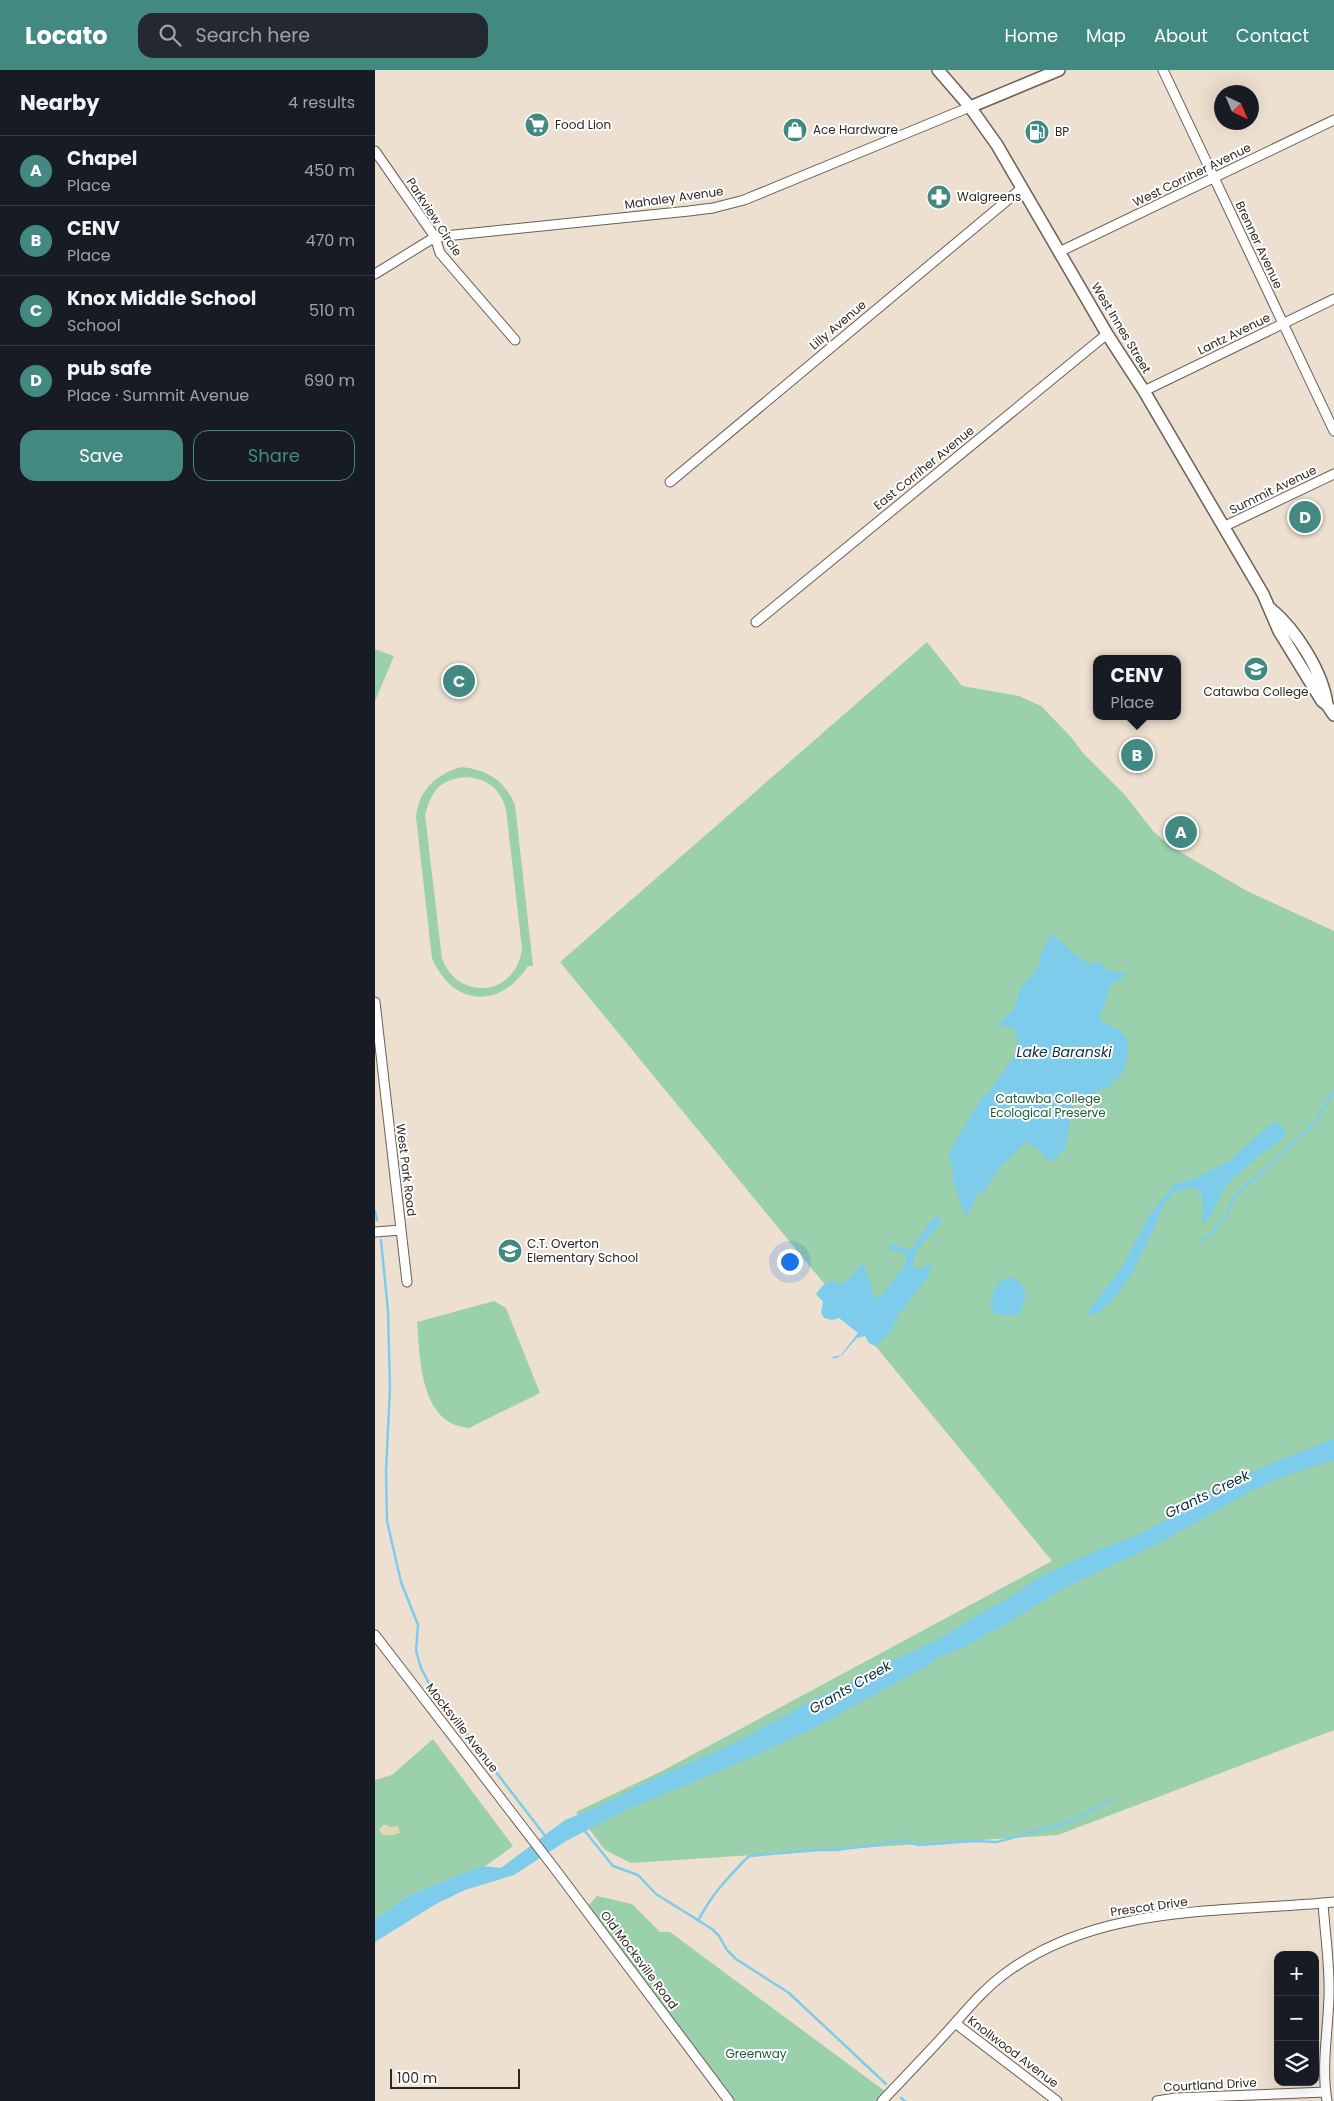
<!DOCTYPE html>
<html lang="en">
<head>
<meta charset="utf-8">
<style>
	body { margin:0; font-family:Poppins,sans-serif; background:#242831; color:#f1f3f6 }
	.controls { position:absolute; right:15px; bottom:15px; display:grid; overflow:hidden; border-radius:10px; box-shadow:0 5px 20px #0002 }
	.controls button { width:45px; height:45px; display:grid; place-items:center; padding:0; border:0; border-bottom:1px solid #363941; background:#171b24; color:#f1f3f6; font:25px sans-serif }
	.compass { position:absolute; left:839px; top:15px; width:45px; height:45px; border-radius:50%; background:#171b24; box-shadow:0 5px 20px #0002; rotate:136deg }
	.scale { position:absolute; left:15px; bottom:12px; width:130px; box-sizing:border-box; padding-left:5px; border:2px solid #2c2721; border-top:0; font-size:14px; line-height:18px; white-space:nowrap; color:#2c2721; -webkit-text-stroke:4px #fff; paint-order:stroke }
	.you { position:absolute; left:414px; top:1191px; width:18px; height:18px; margin:-12px; border:4px solid #fff; border-radius:50%; background:#1a73e8; box-shadow:0 0 0 8px #1a73e833 }
	.badge { display:grid; place-items:center; width:32px; height:32px; border-radius:50%; background:#428982; color:#fff; font-size:16px; font-weight:700 }
	.pin { position:absolute; translate:-50% -50%; border:2px solid #fff; box-shadow:0 1px 5px #0006 }
	.popup { position:absolute; left:718px; top:585px; width:88px; height:65px; box-sizing:border-box; display:grid; place-content:center; border-radius:10px; background:#171b24; filter:drop-shadow(0 1px 4px #0005); font-size:16px; white-space:nowrap; color:#9ea1a6 }
	.popup b { font-size:19px; color:#f1f3f6 }
	.popup::after { content:''; position:absolute; left:50%; top:100%; margin-left:-10px; border:10px solid transparent; border-top-color:#171b24 }
	.list { margin:0; padding:0; list-style:none }
	h2 { display:flex; justify-content:space-between; align-items:center; height:65px; margin:0; padding:0 20px; font-size:21px }
	h2 small { font-size:16px; font-weight:400; color:#9ea1a6 }
	.list li { display:grid; grid-template-columns:32px 1fr auto; gap:15px; align-items:center; box-sizing:border-box; height:70px; padding:0 20px; border-top:1px solid #363941 }
	.list b { display:block; font-size:19px; white-space:nowrap }
	.list p { margin:0; font-size:16px; white-space:nowrap; color:#9ea1a6 }
	.list em { font-size:16px; font-style:normal; color:#9ea1a6 }
	.actions { display:flex; gap:10px; padding:15px 20px }
	.actions a { flex:1; padding:11px 0; border:1px solid #428982; border-radius:15px; text-align:center; font-size:18px; color:#428982 }
	.actions .main { background:#428982; color:#fff }
	.icon { flex:none; width:28px; height:28px; fill:none; stroke:currentColor; stroke-width:2; stroke-linecap:round; stroke-linejoin:round }
	.map { position:relative; flex:none; width:959px; height:2031px; overflow:hidden }
	header { display:flex; align-items:center; gap:30px; box-sizing:border-box; height:70px; padding:0 25px; background:#428982; color:#fff }
	header strong { font-size:24px }
	nav { display:flex; gap:28px; margin-inline-start:auto; font-size:18px }
	.search { width:350px; height:45px; background:#242831; display:flex; align-items:center; gap:12px; box-sizing:border-box; padding:0 18px; border-radius:15px; color:#9ea1a6; font-size:19px }
	main { display:flex }
	aside { flex:1; background:#171b24 }
	.map>svg:first-child { display:block }
	.green { fill:#9ad0ab; fill-rule:evenodd }
	.sand { fill:#e2d9b4 }
	.water { fill:#7eccec }
	.lines { fill:none; stroke-linecap:round; stroke-linejoin:round }
	.stream { stroke:#7eccec; stroke-width:2.5 }
	.minor-casing { stroke:#6b5f52; stroke-width:11 }
	.major-casing { stroke:#6b5f52; stroke-width:14 }
	.minor { stroke:#fff; stroke-width:9 }
	.major { stroke:#fff; stroke-width:11 }
	.labels { text-anchor:middle; stroke-width:4; stroke-linejoin:round; paint-order:stroke }
	.poi-label { font-size:12px; fill:#2c2721; stroke:#fff; text-anchor:start }
	.street-label { font-size:12px; fill:#2c2721; stroke:#fff }
	.park-label { font-size:12px; fill:#175d35; stroke:#fff }
	.water-label { font-size:14px; font-style:italic; fill:#092f3c; stroke:#fff }
</style>
</head>
<body>
<header>
<strong>Locato</strong>
<div class="search"><svg class="icon" aria-label="search" viewBox="0 0 24 24"><circle cx="10" cy="10" r="6"/><path d="M15 15l6 6"/></svg>Search here</div>
<nav><a>Home</a><a>Map</a><a>About</a><a>Contact</a></nav>
</header>
<main>
<aside>
<h2>Nearby<small>4 results</small></h2>
<ul class="list">
<li><span class="badge">A</span><div><b>Chapel</b><p>Place</p></div><em>450 m</em></li>
<li><span class="badge">B</span><div><b>CENV</b><p>Place</p></div><em>470 m</em></li>
<li><span class="badge">C</span><div><b>Knox Middle School</b><p>School</p></div><em>510 m</em></li>
<li><span class="badge">D</span><div><b>pub safe</b><p>Place · Summit Avenue</p></div><em>690 m</em></li>
</ul>
<div class="actions"><a class="main">Save</a><a>Share</a></div>
</aside>
<div class="map">
<svg width="959" height="2031" viewBox="0 0 959 2031">
	<rect width="100%" height="100%" fill="#ede0d0"/>
	<path class="green" d="M 552,572 L 587,616 L 644,626 L 666,636 L 696,667 L 708,683 L 750,725 L 778,761 L 795,776 L 872,821 L 959,861 L 959,1660 L 683,1765 L 256,1793 L 230,1780 L 201,1742 L 289,1700 L 677,1491 L 185,892 Z
		M 0,579 L 19,586 L 0,631 Z
		M 86,697 C 112,699 130,711 140,735 L 158,896 L 153,896 C 125,940 77,936 57,888 L 41,747 C 44,720 60,705 86,697 ZM 92,707 C 113,709 125,719 131,739 L 147,879 C 141,925 85,933 67,889 L 50,745 C 57,719 66,709 92,707 Z
		M 119,1231 L 131,1238 L 165,1323 L 94,1358 C 45,1354 45,1289 42,1252 Z
		M 58,1669 L 138,1776 L 112,1795 L 58,1815 L 31,1827 L 0,1850 L 0,1710 L 17,1705 Z
		M 222,1826 L 257,1834 L 285,1862 L 295,1862 L 511,2022 L 502,2031 L 358,2031 L 213,1836 Z"/>
	<path class="sand" d="M 9,1754 L 15,1757 L 23,1756 L 25,1763 L 18,1765 L 8,1765 L 4,1760 Z"/>
	<path class="water" d="M 677,864 L 704,888 L 716,895 L 723,891 L 734,901 L 751,903 L 747,909 L 734,916 C 733,932 727,937 724,950 L 744,960 L 752,969 L 752,991 L 749,1000 L 734,1017 L 716,1024 L 700,1027 L 690,1080 L 685,1082 C 682,1090 678,1090 671,1090 L 666,1082 L 652,1071 L 625,1097 L 606,1126 L 604,1120 L 600,1124 L 599,1133 L 590,1147 L 578,1109 L 577,1094 L 573,1089 L 577,1077 L 607,1028 L 615,1021 L 636,991 L 643,978 L 641,959 L 624,955 L 625,952 L 639,939 L 645,919 L 659,903 L 665,893 L 665,887 L 672,871 Z
		M 901,1052 L 910,1060 L 910,1067 C 890,1081 868,1097 852,1115 C 841,1127 841,1146 827,1154 L 828,1139 L 827,1124 L 818,1117 L 799,1122 L 787,1137 L 782,1152 L 756,1205 L 739,1228 L 721,1245 L 712,1243 L 748,1196 L 775,1144 L 800,1114 L 816,1110 L 853,1092 L 892,1057 Z
		M 561,1147 L 564,1147 L 566,1153 C 556,1165 535,1182 539,1199 L 542,1200 L 557,1193 L 554,1205 L 533,1232 L 531,1238 L 524,1241 C 522,1254 511,1268 500,1276 L 494,1273 L 490,1266 L 482,1268 L 467,1285 L 459,1289 L 457,1287 L 466,1285 L 483,1263 L 464,1248 L 457,1250 L 449,1248 L 446,1242 L 448,1232 L 441,1224 L 447,1216 L 458,1210 L 462,1214 C 475,1213 479,1203 487,1194 L 490,1196 C 491,1207 498,1213 497,1224 L 501,1227 L 506,1226 L 529,1197 L 532,1188 C 529,1180 524,1181 517,1182 L 515,1173 C 523,1173 527,1181 537,1179 L 556,1151 Z
		M 633,1208 C 655,1209 652,1231 644,1245 L 621,1244 L 615,1235 C 618,1223 620,1211 633,1208 Z
		M 959,1369 L 959,1390 L 915,1404 L 878,1420 L 784,1473 L 689,1518 L 623,1559 L 614,1562 L 598,1573 L 562,1588 L 552,1596 L 471,1640 L 451,1652 L 359,1695 L 255,1738 L 191,1771 L 139,1805 L 90,1820 L 61,1834 L 0,1872 L 0,1850 L 31,1827 L 58,1815 L 108,1796 L 126,1798 L 190,1750 L 227,1735 L 280,1708 L 358,1674 L 442,1628 L 568,1567 L 607,1542 L 627,1532 L 665,1507 L 720,1481 L 765,1464 L 806,1442 L 814,1437 L 818,1431 L 835,1422 L 902,1391 Z"/>
	<g class="lines">
		<path class="stream" d="M 0,1141 L 2,1150
			M 6,1170 L 13,1241 L 15,1318 L 11,1401 L 12,1451 L 26,1512 L 43,1555 L 41,1581 L 46,1598 L 57,1619 L 171,1767
			M 825,1172 L 837,1163 L 850,1147 L 857,1132 L 867,1118 L 883,1106 L 940,1052 L 959,1022
			M 209,1760 L 238,1796 L 263,1805 L 281,1824 L 337,1859 L 344,1866 L 352,1880 L 361,1889 L 414,1923 L 511,2014
			M 323,1851 C 336,1825 354,1806 374,1786 L 443,1780 L 461,1780 L 508,1774 L 524,1770 L 544,1775 L 600,1771 L 622,1772 L 695,1752 L 739,1728
			M 526,2028 L 530,2031"/>
		<defs>
			<path id="minor" d="M 788,0 L 959,361
				M 0,81 L 60,167 L 65,183 L 140,270
				M 684,182 L 959,50
				M 0,204 L 60,167 L 314,141 L 338,138 L 369,130 L 595,37
				M 769,321 L 959,229
				M 295,412 L 647,118
				M 848,457 L 959,404
				M 381,552 L 732,264
				M 0,932 L 32,1212
				M 0,1162 L 26,1160
				M 0,1565 L 180,1799 L 354,2031
				M 948,1833 C 950,1864 955,1895 954,1926 C 953,1962 946,1996 952,2031
				M 580,1953 L 682,2031
				M 507,2031 C 529,2008 551,1985 572,1962 C 590,1942 607,1921 628,1905 C 723,1833 847,1843 959,1832
				M 782,2031 L 800,2028 L 951,2022"/>
			<path id="major" d="M 563,0 L 595,37 L 622,75 L 732,264 L 769,321 L 888,524 L 904,561 L 947,631 L 952,635 L 959,645
				M 595,37 L 684,0
				M 896,539 C 921,560 948,602 952,635"/>
		</defs>
		<use href="#minor" class="minor-casing"/>
		<use href="#major" class="major-casing"/>
		<use href="#minor" class="minor"/>
		<use href="#major" class="major"/>
	</g>
	<defs>
		<symbol id="supermarket-disc" viewBox="-11 -11 22 22"><circle r="9.5" fill="#428982" stroke="#fff"/><path d="M-6-5.5h2.5l.6 2H6L4.5 2H-2.5L-4.4-4H-6ZM-1.5 3.2a1.3 1.3 0 1 0 .1 0ZM3 3.2a1.3 1.3 0 1 0 .1 0Z" fill="#fff"/></symbol>
		<symbol id="shop-disc" viewBox="-11 -11 22 22"><circle r="9.5" fill="#428982" stroke="#fff"/><path d="M-5-2.5h2.3a2.7 3.5 0 0 1 5.4 0H5L5.5 6h-11ZM-1.5-2.5h3a1.5 2.3 0 0 0-3 0Z" fill="#fff"/></symbol>
		<symbol id="fuel-disc" viewBox="-11 -11 22 22"><circle r="9.5" fill="#428982" stroke="#fff"/><path d="M-5.5-6h7V0h2V4h1.3V-2.5L3-4.5l.8-.8L6-3V5H2.5V1h-1V6h-7ZM-4.2-4.7v3.2H.2V-4.7Z" fill="#fff"/></symbol>
		<symbol id="pharmacy-disc" viewBox="-11 -11 22 22"><circle r="9.5" fill="#428982" stroke="#fff"/><path d="M-2-6h4v4h4v4h-4v4h-4v-4h-4v-4h4Z" fill="#fff"/></symbol>
		<symbol id="university-disc" viewBox="-11 -11 22 22"><circle r="9.5" fill="#428982" stroke="#fff"/><path d="M0-5L7-2L0 1L-7-2ZM-4 1L0 2.5L4 1V4Q0 6-4 4Z" fill="#fff"/></symbol>
		<symbol id="school-disc" viewBox="-11 -11 22 22"><circle r="9.5" fill="#428982" stroke="#fff"/><path d="M0-5L7-2L0 1L-7-2ZM-4 1L0 2.5L4 1V4Q0 6-4 4Z" fill="#fff"/></symbol>
	</defs>
	<g fill-rule="evenodd">
		<use href="#supermarket-disc" x="148" y="41" width="28" height="28"/>
		<use href="#shop-disc" x="406" y="46" width="28" height="28"/>
		<use href="#fuel-disc" x="648" y="48" width="28" height="28"/>
		<use href="#pharmacy-disc" x="550" y="113" width="28" height="28"/>
		<use href="#university-disc" x="867" y="585" width="28" height="28"/>
		<use href="#school-disc" x="121" y="1167" width="28" height="28"/>
	</g>
	<g class="labels">
		<g class="poi-label">
			<text x="180" y="59">Food Lion</text>
			<text x="438" y="64">Ace Hardware</text>
			<text x="680" y="66">BP</text>
			<text x="582" y="131">Walgreens</text>
			<text x="881" y="626" text-anchor="middle">Catawba College</text>
			<text x="152" y="1178">C.T. Overton<tspan x="152" dy="14">Elementary School</tspan></text>
		</g>
		<g class="street-label">
			<text transform="translate(817 105) rotate(-26)" y="4">West Corriher Avenue</text>
			<text transform="translate(299 128) rotate(-8)" y="4">Mahaley Avenue</text>
			<text transform="translate(59 147) rotate(57)" y="4">Parkview Circle</text>
			<text transform="translate(884 175) rotate(65)" y="4">Brenner Avenue</text>
			<text transform="translate(463 255) rotate(-40)" y="4">Lilly Avenue</text>
			<text transform="translate(746 258) rotate(59)" y="4">West Innes Street</text>
			<text transform="translate(859 264) rotate(-26)" y="4">Lantz Avenue</text>
			<text transform="translate(549 398) rotate(-39)" y="4">East Corriher Avenue</text>
			<text transform="translate(898 420) rotate(-26)" y="4">Summit Avenue</text>
			<text transform="translate(31 1100) rotate(83)" y="4">West Park Road</text>
			<text transform="translate(87 1658) rotate(52)" y="4">Mocksville Avenue</text>
			<text transform="translate(774 1837) rotate(-8)" y="4">Prescot Drive</text>
			<text transform="translate(264 1890) rotate(53)" y="4">Old Mocksville Road</text>
			<text transform="translate(638 1982) rotate(37)" y="4">Knollwood Avenue</text>
			<text transform="translate(835 2015) rotate(-3)" y="4">Courtland Drive</text>
		</g>
		<g class="park-label">
			<text x="673" y="1033">Catawba College<tspan x="673" dy="14">Ecological Preserve</tspan></text>
			<text x="381" y="1988">Greenway</text>
		</g>
		<g class="water-label">
			<text x="689" y="987">Lake Baranski</text>
			<text transform="translate(832 1424) rotate(-26)" y="5">Grants Creek</text>
			<text transform="translate(475 1617) rotate(-30)" y="5">Grants Creek</text>
		</g>
	</g>
</svg>
<div class="controls">
<button>+</button>
<button>−</button>
<button><svg class="icon" aria-label="layers" viewBox="0 0 24 24"><path d="M12 4l9 5-9 5-9-5zM3 14l9 5 9-5"/></svg></button>
</div>
<svg class="compass" viewBox="-18 -18 36 36"><path d="M0-13l5 13h-10z" fill="#e53935"/><path d="M0 13l5-13h-10z" fill="#9ea1a6"/></svg>
<div class="scale">100 m</div>
<div class="you"></div>
<div class="pin badge" style="left:806px;top:762px">A</div>
<div class="pin badge" style="left:762px;top:685px">B</div>
<div class="popup"><b>CENV</b>Place</div>
<div class="pin badge" style="left:84px;top:611px">C</div>
<div class="pin badge" style="left:930px;top:447px">D</div>
</div>
</main>
</body>
</html>
